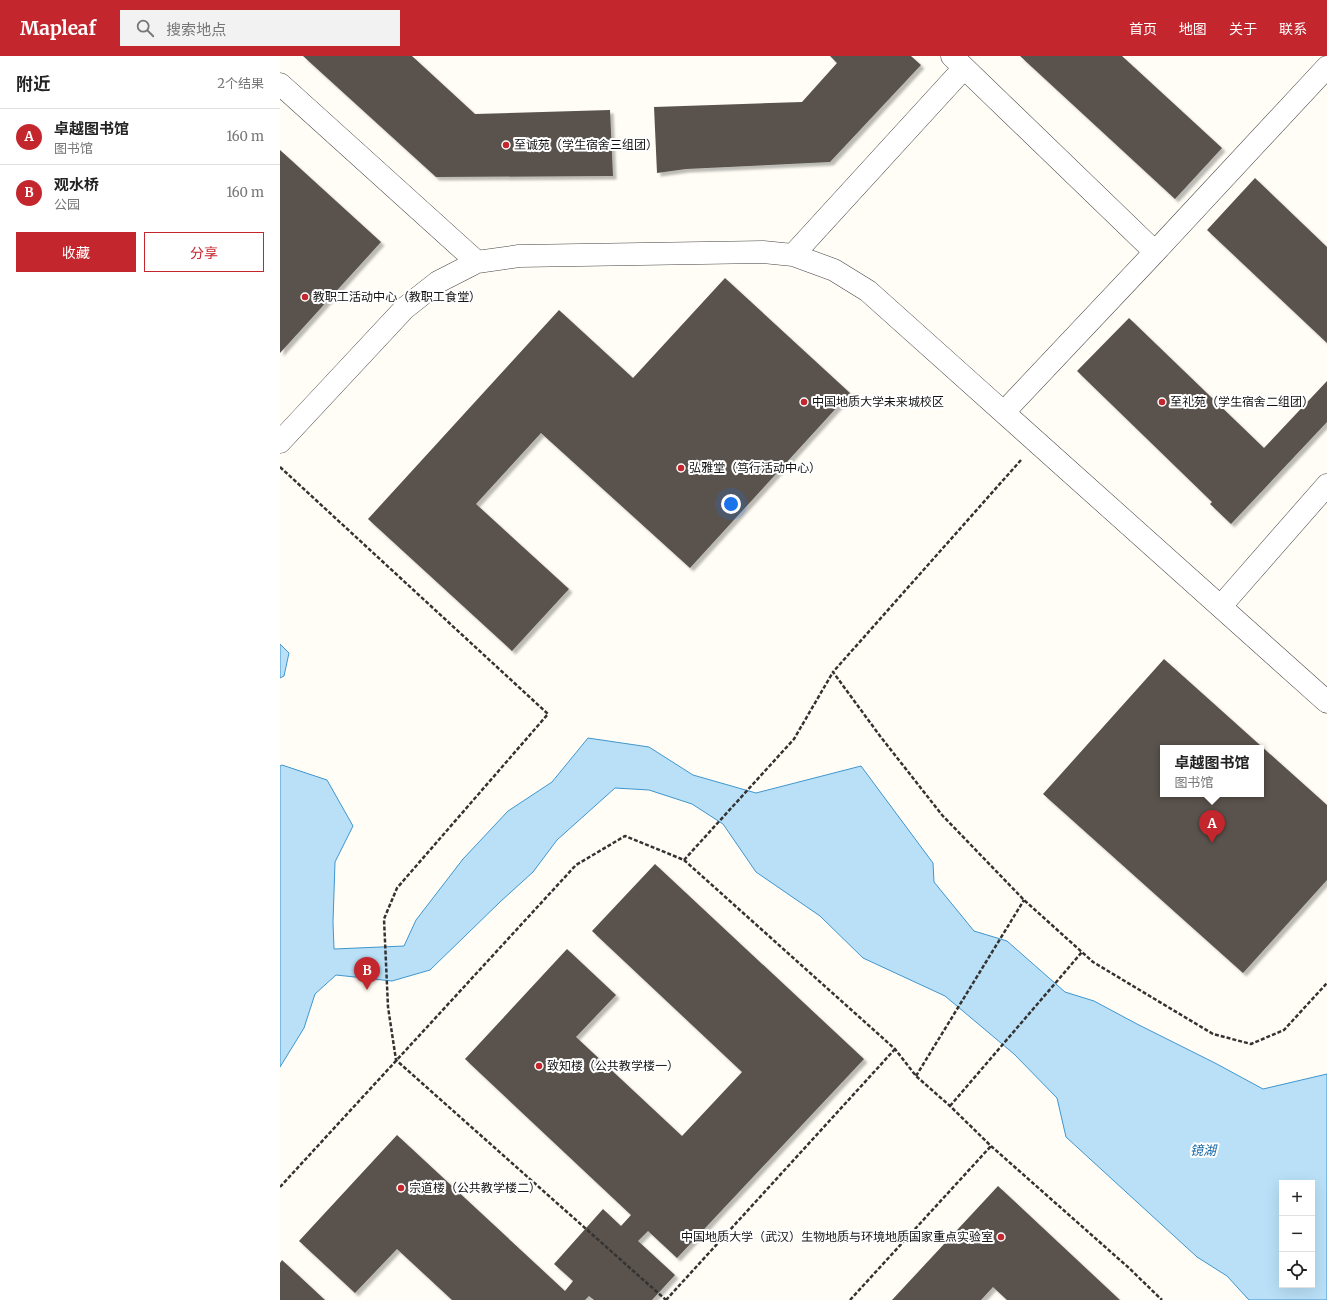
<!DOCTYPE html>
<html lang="zh">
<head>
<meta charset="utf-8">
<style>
	body { margin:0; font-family:Merriweather,"Noto Sans SC",serif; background:#f2f2f2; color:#222 }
	.controls { position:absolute; right:12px; bottom:12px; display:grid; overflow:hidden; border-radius:0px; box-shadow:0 4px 16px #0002 }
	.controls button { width:36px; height:36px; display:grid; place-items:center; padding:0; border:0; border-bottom:1px solid #e0e0e0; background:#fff; color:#222; font:20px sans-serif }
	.you { position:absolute; left:451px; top:448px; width:14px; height:14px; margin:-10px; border:3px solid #fff; border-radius:50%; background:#1a73e8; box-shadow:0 0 0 6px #1a73e833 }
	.badge { display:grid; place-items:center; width:26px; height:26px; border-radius:50%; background:#c4262e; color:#fff; font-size:13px; font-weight:700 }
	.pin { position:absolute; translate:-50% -33px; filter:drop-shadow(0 1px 2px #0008) }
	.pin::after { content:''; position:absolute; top:21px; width:14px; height:12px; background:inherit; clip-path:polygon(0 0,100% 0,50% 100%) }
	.popup { position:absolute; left:880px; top:689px; width:104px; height:52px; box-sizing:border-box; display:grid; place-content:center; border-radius:0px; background:#fff; filter:drop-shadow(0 1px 3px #0005); font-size:13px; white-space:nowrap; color:#767676 }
	.popup b { font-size:15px; color:#222 }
	.popup::after { content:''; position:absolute; left:50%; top:100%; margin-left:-8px; border:8px solid transparent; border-top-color:#fff }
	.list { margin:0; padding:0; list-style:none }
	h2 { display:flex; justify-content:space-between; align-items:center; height:52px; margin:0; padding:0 16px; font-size:17px }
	h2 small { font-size:13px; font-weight:400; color:#767676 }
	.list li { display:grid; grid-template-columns:26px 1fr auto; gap:12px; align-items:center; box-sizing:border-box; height:56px; padding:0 16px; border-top:1px solid #e0e0e0 }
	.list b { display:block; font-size:15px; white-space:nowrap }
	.list p { margin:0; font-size:13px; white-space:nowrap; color:#767676 }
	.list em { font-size:13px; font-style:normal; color:#767676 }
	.actions { display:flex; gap:8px; padding:12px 16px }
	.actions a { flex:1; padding:9px 0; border:1px solid #c4262e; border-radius:0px; text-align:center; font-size:14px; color:#c4262e }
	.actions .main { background:#c4262e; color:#fff }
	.icon { flex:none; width:22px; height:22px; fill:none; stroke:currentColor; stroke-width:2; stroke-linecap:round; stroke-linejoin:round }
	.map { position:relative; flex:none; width:1047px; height:1244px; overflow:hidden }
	header { display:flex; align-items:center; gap:24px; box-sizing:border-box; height:56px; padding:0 20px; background:#c4262e; color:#fff }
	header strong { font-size:19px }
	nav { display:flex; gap:22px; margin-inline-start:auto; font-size:14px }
	.search { width:280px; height:36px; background:#f2f2f2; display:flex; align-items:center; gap:10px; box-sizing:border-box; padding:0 14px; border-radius:0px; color:#767676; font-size:15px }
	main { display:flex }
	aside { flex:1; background:#fff }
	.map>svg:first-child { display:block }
	.water { fill:#b9e0f7; stroke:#3f96cf; fill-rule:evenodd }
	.building { fill:#5a524d; fill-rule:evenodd; filter:url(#shadow) }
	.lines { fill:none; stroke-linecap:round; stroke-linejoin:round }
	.minor-casing { stroke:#444; stroke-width:23 }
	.path { stroke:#333; stroke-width:2.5; stroke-dasharray:4 2; stroke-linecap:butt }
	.minor { stroke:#fff; stroke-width:22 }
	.poi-dot { fill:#c4262e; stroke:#fff; stroke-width:1.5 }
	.labels { text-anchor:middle; stroke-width:4; stroke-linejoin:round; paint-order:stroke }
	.poi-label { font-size:12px; fill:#111; stroke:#fff; text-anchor:start }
	.water-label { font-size:13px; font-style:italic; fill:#1768a6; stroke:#fff }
</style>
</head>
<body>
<header>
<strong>Mapleaf</strong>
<div class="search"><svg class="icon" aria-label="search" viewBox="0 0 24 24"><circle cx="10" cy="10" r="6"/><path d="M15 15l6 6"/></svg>搜索地点</div>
<nav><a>首页</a><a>地图</a><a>关于</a><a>联系</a></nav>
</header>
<main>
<aside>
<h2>附近<small>2个结果</small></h2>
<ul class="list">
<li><span class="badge">A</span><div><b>卓越图书馆</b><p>图书馆</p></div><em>160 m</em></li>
<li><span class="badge">B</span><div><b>观水桥</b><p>公园</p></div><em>160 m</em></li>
</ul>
<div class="actions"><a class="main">收藏</a><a>分享</a></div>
</aside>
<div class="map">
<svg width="1047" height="1244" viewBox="0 0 1047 1244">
	<defs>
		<filter id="shadow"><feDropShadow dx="3.5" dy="3.5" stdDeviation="1" flood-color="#0004"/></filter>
	</defs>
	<rect width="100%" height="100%" fill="#fffdf5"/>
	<path class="water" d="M 0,588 L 9,597 L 4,620 L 0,622 Z
		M 308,682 L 369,691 L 413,719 L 476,737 L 581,710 L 653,807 L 654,826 L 694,875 L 727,885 L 785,936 L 814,945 L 857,968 L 935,1007 L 983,1033 L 1047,1018 L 1047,1244 L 969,1244 L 947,1220 L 917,1201 L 786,1081 L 777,1042 L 734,998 L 665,940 L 583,902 L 540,860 L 476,816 L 443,768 L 412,748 L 369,734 L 335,732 L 277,784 L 253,816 L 220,846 L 150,914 L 112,925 L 56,919 L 35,938 L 24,972 L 0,1011 L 0,710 L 2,709 L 47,724 L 73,770 L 55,806 L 53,866 L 54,893 L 124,890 L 136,864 L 183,803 L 228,755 L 272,726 ZM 1002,1127 L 1032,1127 L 1032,1229 L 1002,1229 Z"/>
	<path class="building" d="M 23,0 L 132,0 L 195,58 L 330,54 L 333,120 L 156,121 Z
		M 550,0 L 631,0 L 641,9 L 550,106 L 406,113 L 377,117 L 374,51 L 522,46 L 557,7 Z
		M 740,0 L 842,0 L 942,92 L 895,143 Z
		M 0,94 L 101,186 L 0,297 Z
		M 975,122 L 1047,191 L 1047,287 L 927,174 Z
		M 445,222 L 570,337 L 410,512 L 261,377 L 196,448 L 289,533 L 232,595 L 88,463 L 279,254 L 353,322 Z
		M 849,262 L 984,392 L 1047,325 L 1047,366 L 951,468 L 930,448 L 932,446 L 797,315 Z
		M 884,603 L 1047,749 L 1047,824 L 963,917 L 763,738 ZM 883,692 L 981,692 L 981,738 L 883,738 Z
		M 375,808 L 584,1003 L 397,1202 L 368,1175 L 358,1185 L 395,1219 L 372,1244 L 314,1244 L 309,1240 L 305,1244 L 172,1244 L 117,1193 L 75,1237 L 19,1185 L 117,1079 L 285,1235 L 293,1225 L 274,1208 L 323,1153 L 341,1170 L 351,1159 L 185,1003 L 287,893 L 336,939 L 296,981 L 402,1080 L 462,1016 L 312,875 Z
		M 718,1130 L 840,1244 L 727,1244 L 713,1231 L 701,1244 L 612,1244 Z
		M 2,1204 L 45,1244 L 0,1244 L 0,1207 Z"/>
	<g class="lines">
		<defs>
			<path id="minor" d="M 672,0 L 875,196
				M 0,28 L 197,206
				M 513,199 L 684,12
				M 724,356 L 875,196 L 1047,11
				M 0,386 L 125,252 L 158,226 L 197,206 L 239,200 L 483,196 L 513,199 L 554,214 L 588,235 L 1047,646
				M 941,550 L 1047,429"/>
		</defs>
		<use href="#minor" class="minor-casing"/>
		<path class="path" d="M 741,404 L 553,616 L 600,680 L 662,759 L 744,844 L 813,906 L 933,978 L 971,988 L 1004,974 L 1047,927
			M 0,411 L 268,658 L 117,832 L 104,863 L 108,951 L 116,1004 L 386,1244
			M 404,804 L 514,683 L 553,616
			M 636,1020 L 744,844
			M 670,1050 L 802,896
			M 0,1131 L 296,809 L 345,780 L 404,804 L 615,993 L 636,1020 L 670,1050 L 711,1090 L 849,1212 L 882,1244
			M 386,1244 L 615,993
			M 570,1244 L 711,1090"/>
		<use href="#minor" class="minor"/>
	</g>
	<g class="poi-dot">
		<circle cx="226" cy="89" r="4"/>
		<circle cx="25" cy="241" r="4"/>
		<circle cx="524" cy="346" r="4"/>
		<circle cx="882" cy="346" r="4"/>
		<circle cx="401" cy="412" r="4"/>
		<circle cx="259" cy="1010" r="4"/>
		<circle cx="121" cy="1132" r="4"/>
		<circle cx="721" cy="1181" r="4"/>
	</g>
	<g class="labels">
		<g class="poi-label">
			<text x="234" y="93">至诚苑（学生宿舍三组团）</text>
			<text x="33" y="245">教职工活动中心（教职工食堂）</text>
			<text x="532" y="350">中国地质大学未来城校区</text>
			<text x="890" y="350">至礼苑（学生宿舍二组团）</text>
			<text x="409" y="416">弘雅堂（笃行活动中心）</text>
			<text x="267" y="1014">致知楼（公共教学楼一）</text>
			<text x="129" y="1136">宗道楼（公共教学楼二）</text>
			<text x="713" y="1185" text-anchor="end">中国地质大学（武汉）生物地质与环境地质国家重点实验室</text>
		</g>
		<g class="water-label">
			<text x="923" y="1099">镜湖</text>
		</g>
	</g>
</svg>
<div class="controls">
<button>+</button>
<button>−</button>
<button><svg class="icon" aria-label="locate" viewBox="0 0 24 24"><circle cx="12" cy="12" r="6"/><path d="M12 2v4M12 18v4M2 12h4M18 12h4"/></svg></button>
</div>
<div class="you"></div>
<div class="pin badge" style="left:932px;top:787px">A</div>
<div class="popup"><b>卓越图书馆</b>图书馆</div>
<div class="pin badge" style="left:87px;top:934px">B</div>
</div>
</main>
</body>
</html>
